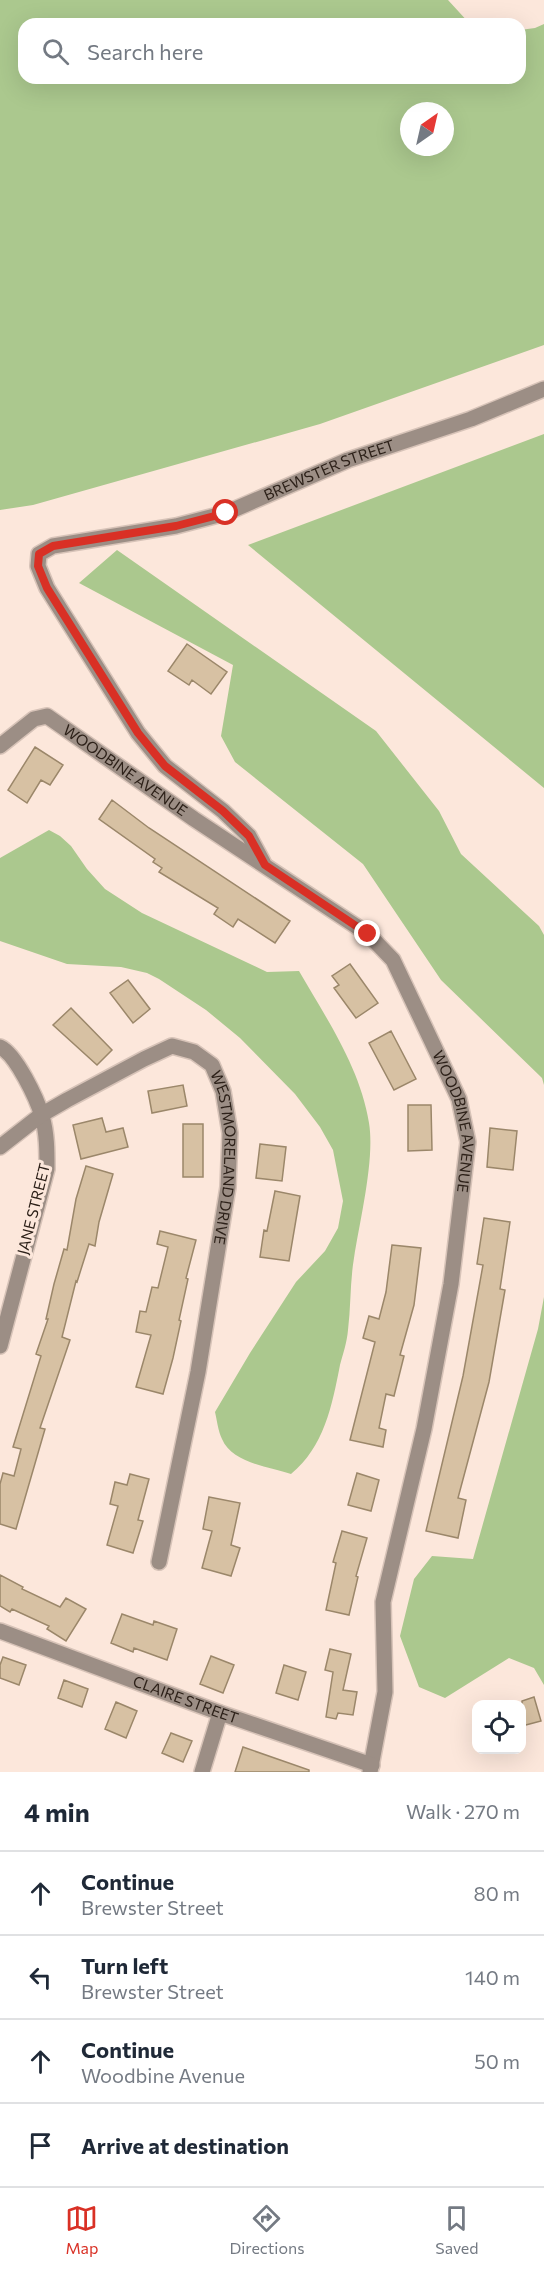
<!DOCTYPE html>
<html lang="en">
<head>
<meta charset="utf-8">
<style>
	body { margin:0; font-family:Commissioner,sans-serif; background:#f6f6f7; color:#1f2937 }
	.controls { position:absolute; right:18px; bottom:18px; display:grid; overflow:hidden; border-radius:12px; box-shadow:0 6px 24px #0002 }
	.controls button { width:54px; height:54px; display:grid; place-items:center; padding:0; border:0; border-bottom:2px solid #e0e1e3; background:#fff; color:#1f2937; font:30px sans-serif }
	.compass { position:absolute; left:400px; top:102px; width:54px; height:54px; border-radius:50%; background:#fff; box-shadow:0 6px 24px #0002; rotate:34deg }
	.stop { position:absolute; width:18px; height:18px; margin:-14px; border:4px solid #d93025; border-radius:50%; background:#fff }
	.stop.end { background:#d93025; border-color:#fff; box-shadow:0 2px 6px #0008 }
	.list { margin:0; padding:0; list-style:none }
	h2 { display:flex; justify-content:space-between; align-items:center; height:78px; margin:0; padding:0 24px; font-size:26px }
	h2 small { font-size:20px; font-weight:400; color:#747a83 }
	.list li { display:grid; grid-template-columns:39px 1fr auto; gap:18px; align-items:center; box-sizing:border-box; height:84px; padding:0 24px; border-top:2px solid #e0e1e3 }
	.list b { display:block; font-size:22px; white-space:nowrap }
	.list p { margin:0; font-size:20px; white-space:nowrap; color:#747a83 }
	.list em { font-size:20px; font-style:normal; color:#747a83 }
	.icon { flex:none; width:33px; height:33px; fill:none; stroke:currentColor; stroke-width:2; stroke-linecap:round; stroke-linejoin:round }
	.map { position:relative; flex:none; width:544px; height:1772px; overflow:hidden }
	.search { position:absolute; background:#fff; box-shadow:0 6px 24px #0002; left:18px; right:18px; top:18px; height:66px; display:flex; align-items:center; gap:15px; box-sizing:border-box; padding:0 21px; border-radius:18px; color:#747a83; font-size:22px }
	.sheet { height:414px; background:#fff }
	nav { display:flex; justify-content:space-around; align-items:center; box-sizing:border-box; height:84px; border-top:2px solid #e0e1e3; background:#fff; font-size:16px; color:#747a83 }
	nav a { display:grid; justify-items:center; gap:3px }
	nav .on { color:#d93025 }
	.map>svg:first-child { display:block }
	.green { fill:#abc88e; fill-rule:evenodd }
	.building { fill:#d7c1a3; stroke:#9b876a; stroke-width:1.5 }
	.lines { fill:none; stroke-linecap:round; stroke-linejoin:round }
	.minor-casing { stroke:#d7c3b8; stroke-width:18 }
	.minor { stroke:#9c8e85; stroke-width:15 }
	.route { stroke:#d93025; stroke-width:8 }
	.labels { text-anchor:middle; stroke-width:6; stroke-linejoin:round; paint-order:stroke }
	.street-label { font-size:15px; fill:#2d2119; stroke:#fce7db }
</style>
</head>
<body>
<div class="map">
<svg width="544" height="1772" viewBox="0 0 544 1772">
	<rect width="100%" height="100%" fill="#fce7db"/>
	<path class="green" d="M 0,0 L 448,0 L 470,24 L 24,24 L 24,78 L 520,78 L 520,30 L 535,28 L 544,24 L 544,345 L 320,424 L 33,505 L 0,510 ZM 409,111 L 445,111 L 445,147 L 409,147 Z
		M 544,434 L 544,788 L 248,545 Z
		M 117,550 L 376,731 L 439,811 L 461,854 L 539,926 L 544,935 L 544,1085 L 542,1078 L 441,980 L 363,864 L 235,762 L 221,736 L 233,665 L 79,583 Z
		M 49,830 L 60,836 L 71,846 L 87,869 L 105,889 L 142,913 L 267,972 L 299,971 C 326,1018 360,1067 369,1123 C 375,1159 360,1219 354,1258 C 350,1281 351,1306 348,1330 C 347,1342 343,1354 340,1365 C 332,1406 324,1447 291,1474 C 269,1467 232,1463 222,1439 C 218,1431 217,1420 215,1412 L 250,1353 L 296,1282 L 325,1251 L 338,1228 L 343,1201 L 333,1150 L 320,1127 L 295,1094 L 240,1038 L 206,1010 L 159,979 L 147,973 L 121,967 L 67,964 L 0,941 L 0,858 Z
		M 544,1297 L 544,1685 L 534,1668 L 509,1658 L 445,1698 L 419,1687 L 400,1636 L 414,1579 L 432,1556 L 473,1559 L 538,1329 Z"/>
	<path class="building" d="M 187,644 L 227,672 L 211,694 L 192,680 L 189,685 L 168,671 Z
		M 35,747 L 63,765 L 50,785 L 41,780 L 27,803 L 8,790 Z
		M 112,800 L 149,828 L 290,921 L 275,943 L 238,919 L 233,927 L 214,914 L 218,908 L 159,872 L 162,868 L 153,862 L 155,859 L 99,819 Z
		M 350,964 L 378,1003 L 356,1018 L 334,988 L 339,985 L 332,976 Z
		M 128,980 L 150,1009 L 133,1023 L 110,993 Z
		M 71,1008 L 112,1050 L 97,1065 L 53,1025 Z
		M 391,1031 L 416,1079 L 394,1090 L 369,1043 Z
		M 183,1085 L 187,1106 L 152,1113 L 148,1091 Z
		M 408,1105 L 431,1105 L 432,1150 L 408,1151 Z
		M 102,1118 L 106,1132 L 123,1128 L 128,1147 L 81,1159 L 73,1125 Z
		M 183,1124 L 203,1124 L 203,1177 L 183,1177 Z
		M 490,1128 L 517,1131 L 513,1170 L 487,1167 Z
		M 260,1144 L 286,1147 L 282,1181 L 256,1178 Z
		M 86,1166 L 113,1174 L 99,1222 L 95,1246 L 89,1244 L 77,1282 L 76,1281 L 62,1337 L 70,1340 L 40,1428 L 45,1429 L 16,1529 L 0,1524 L 0,1484 L 3,1473 L 14,1476 L 21,1449 L 13,1447 L 41,1356 L 36,1354 L 48,1319 L 46,1319 L 54,1284 L 64,1249 L 67,1250 L 76,1199 Z
		M 275,1191 L 300,1196 L 289,1261 L 260,1257 L 264,1230 L 267,1231 Z
		M 484,1218 L 510,1222 L 500,1289 L 505,1290 L 489,1382 L 458,1498 L 466,1500 L 458,1538 L 426,1531 L 463,1376 L 483,1265 L 477,1264 Z
		M 160,1231 L 196,1240 L 186,1278 L 188,1279 L 179,1320 L 181,1321 L 173,1358 L 163,1394 L 136,1387 L 151,1335 L 136,1332 L 140,1311 L 146,1312 L 152,1287 L 158,1288 L 168,1247 L 157,1244 Z
		M 392,1245 L 421,1248 L 414,1305 L 400,1355 L 404,1356 L 394,1396 L 386,1394 L 379,1428 L 386,1430 L 383,1447 L 350,1440 L 375,1342 L 363,1338 L 369,1316 L 379,1319 L 386,1292 Z
		M 357,1473 L 379,1480 L 371,1511 L 348,1505 Z
		M 130,1474 L 149,1479 L 138,1520 L 143,1521 L 133,1553 L 107,1545 L 118,1506 L 110,1504 L 115,1482 L 127,1485 Z
		M 209,1497 L 240,1503 L 231,1545 L 240,1548 L 231,1576 L 202,1568 L 212,1531 L 203,1529 Z
		M 342,1531 L 367,1538 L 356,1576 L 358,1577 L 349,1615 L 326,1610 L 336,1563 L 333,1562 Z
		M 0,1575 L 23,1587 L 22,1589 L 60,1607 L 66,1598 L 86,1609 L 66,1641 L 47,1629 L 49,1626 L 12,1609 L 10,1612 L 0,1606 Z
		M 122,1614 L 153,1625 L 154,1621 L 177,1629 L 167,1660 L 134,1648 L 133,1652 L 111,1643 Z
		M 330,1649 L 351,1654 L 343,1690 L 357,1692 L 353,1715 L 338,1713 L 336,1719 L 326,1717 L 333,1672 L 325,1670 Z
		M 211,1656 L 234,1665 L 223,1693 L 200,1684 Z
		M 3,1657 L 26,1665 L 19,1685 L 0,1678 L 0,1665 Z
		M 284,1665 L 306,1672 L 298,1700 L 276,1693 Z
		M 64,1680 L 88,1689 L 82,1707 L 58,1698 Z
		M 534,1697 L 541,1721 L 522,1726 L 522,1701 Z
		M 116,1702 L 137,1711 L 126,1738 L 105,1729 Z
		M 171,1733 L 192,1741 L 183,1762 L 162,1753 Z
		M 243,1747 L 309,1770 L 309,1772 L 235,1772 Z"/>
	<g class="lines">
		<defs>
			<g id="minor">
				<path id="s1" d="M 0,746 L 34,719 L 47,716 L 194,819 L 368,934 L 393,960 L 459,1099 L 468,1142 L 451,1284 L 424,1429 L 383,1602 L 385,1692 L 370,1772"/>
				<path id="s2" d="M 263,862 L 249,836 L 223,811 L 165,766 L 138,733 L 47,588 L 38,566 L 39,554 L 53,546 L 176,526 L 226,513 L 348,460 L 471,419 L 544,389"/>
				<path d="M 0,1047 C 16,1054 37,1099 42,1116 C 47,1133 47,1151 47,1169 L 0,1346"/>
				<path id="s3" d="M 0,1147 L 41,1115 L 67,1100 L 144,1059 L 172,1046 L 194,1052 L 212,1065 L 223,1091 L 230,1133 L 228,1187 L 198,1372 L 159,1562"/>
				<path id="s4" d="M 0,1631 L 220,1713 L 372,1765"/>
				<path d="M 202,1772 L 220,1713"/>
			</g>
		</defs>
		<use href="#minor" class="minor-casing"/>
		<use href="#minor" class="minor"/>
	</g>
	<g class="lines">
		<path class="route" d="M 226,513 L 176,526 L 53,546 L 39,554 L 38,566 L 47,588 L 138,733 L 165,766 L 223,811 L 249,836 L 265,865 L 368,934"/>
	</g>
	<g class="labels">
		<g class="street-label">
			<text dy="5" stroke="none"><textPath href="#s2" startOffset="693">BREWSTER STREET</textPath></text>
			<text dy="5" stroke="none"><textPath href="#s1" startOffset="152">WOODBINE AVENUE</textPath></text>
			<text dy="5" stroke="none"><textPath href="#s1" startOffset="656">WOODBINE AVENUE</textPath></text>
			<text dy="5" stroke="none"><textPath href="#s3" startOffset="340">WESTMORELAND DRIVE</textPath></text>
			<text transform="translate(34 1209) rotate(-76)" y="5">JANE STREET</text>
			<text dy="5" stroke="none"><textPath href="#s4" startOffset="198">CLAIRE STREET</textPath></text>
		</g>
	</g>
</svg>
<div class="controls">
<button><svg class="icon" aria-label="locate" viewBox="0 0 24 24"><circle cx="12" cy="12" r="6"/><path d="M12 2v4M12 18v4M2 12h4M18 12h4"/></svg></button>
</div>
<svg class="compass" viewBox="-18 -18 36 36"><path d="M0-13l5 13h-10z" fill="#e53935"/><path d="M0 13l5-13h-10z" fill="#747a83"/></svg>
<div class="stop" style="left:226px;top:513px"></div>
<div class="stop end" style="left:368px;top:934px"></div>
<div class="search"><svg class="icon" aria-label="search" viewBox="0 0 24 24"><circle cx="10" cy="10" r="6"/><path d="M15 15l6 6"/></svg>Search here</div>
</div>
<section class="sheet">
<h2>4 min<small>Walk · 270 m</small></h2>
<ul class="list">
<li><svg class="icon" aria-label="ahead" viewBox="0 0 24 24"><path d="M12 20V5M6 11l6-6 6 6"/></svg><div><b>Continue</b><p>Brewster Street</p></div><em>80 m</em></li>
<li><svg class="icon" aria-label="left" viewBox="0 0 24 24"><path d="M17 20v-9H6M10 6l-5 5 5 5"/></svg><div><b>Turn left</b><p>Brewster Street</p></div><em>140 m</em></li>
<li><svg class="icon" aria-label="ahead" viewBox="0 0 24 24"><path d="M12 20V5M6 11l6-6 6 6"/></svg><div><b>Continue</b><p>Woodbine Avenue</p></div><em>50 m</em></li>
<li><svg class="icon" aria-label="arrive" viewBox="0 0 24 24"><path d="M6 21V4h12l-3 4 3 4H6"/></svg><div><b>Arrive at destination</b></div></li>
</ul>
</section>
<nav>
<a class="on"><svg class="icon" aria-label="map" viewBox="0 0 24 24"><path d="M3 6l6-2 6 2 6-2v14l-6 2-6-2-6 2zM9 4v14M15 6v14"/></svg>Map</a>
<a><svg class="icon" aria-label="directions" viewBox="0 0 24 24"><path d="M12 3l9 9-9 9-9-9zM9 14v-3h6M13 9l2 2-2 2"/></svg>Directions</a>
<a><svg class="icon" aria-label="saved" viewBox="0 0 24 24"><path d="M7 4h10v16l-5-4-5 4z"/></svg>Saved</a>
</nav>
</body>
</html>
